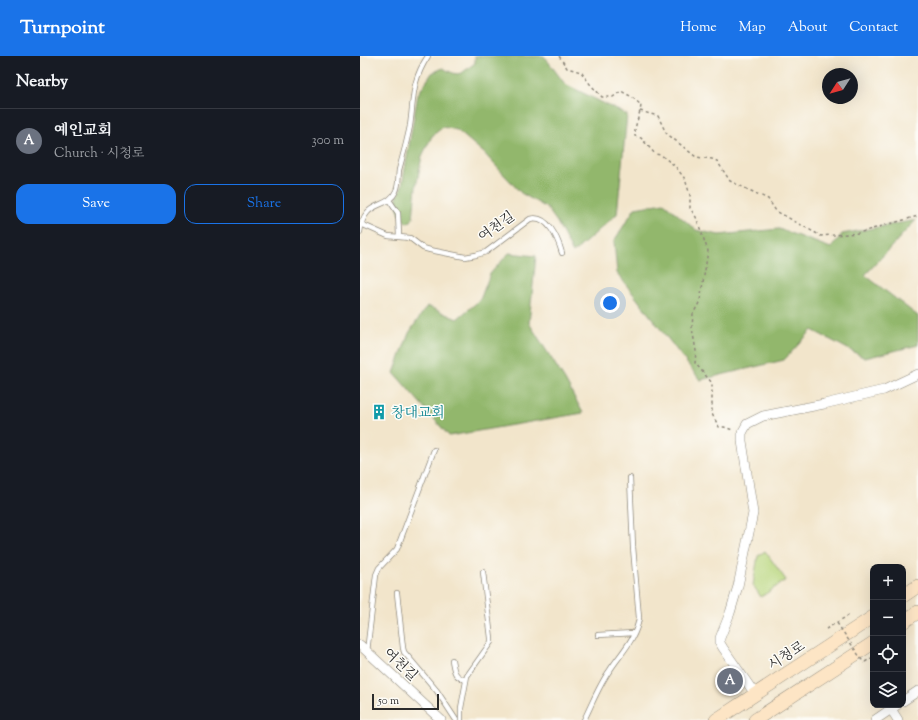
<!DOCTYPE html>
<html lang="en">
<head>
<meta charset="utf-8">
<style>
	body { margin:0; font-family:"Sorts Mill Goudy","Noto Serif KR",serif; background:#20242c; color:#f1f3f6 }
	.controls { position:absolute; right:12px; bottom:12px; display:grid; overflow:hidden; border-radius:8px; box-shadow:0 4px 16px #0002 }
	.controls button { width:36px; height:36px; display:grid; place-items:center; padding:0; border:0; border-bottom:1px solid #363941; background:#171b24; color:#f1f3f6; font:20px sans-serif }
	.compass { position:absolute; left:462px; top:12px; width:36px; height:36px; border-radius:50%; background:#171b24; box-shadow:0 4px 16px #0002; rotate:234deg }
	.scale { position:absolute; left:12px; bottom:10px; width:67px; box-sizing:border-box; padding-left:4px; border:2px solid #2b2b2b; border-top:0; font-size:11px; line-height:14px; white-space:nowrap; color:#2b2b2b; -webkit-text-stroke:3px #fdfcf7; paint-order:stroke }
	.you { position:absolute; left:250px; top:247px; width:14px; height:14px; margin:-10px; border:3px solid #fff; border-radius:50%; background:#1a73e8; box-shadow:0 0 0 6px #1a73e833 }
	.badge { display:grid; place-items:center; width:26px; height:26px; border-radius:50%; background:#1a73e8; color:#fff; font-size:13px; font-weight:700 }
	.pin { position:absolute; translate:-50% -50%; border:2px solid #fff; box-shadow:0 1px 4px #0006 }
	.list { margin:0; padding:0; list-style:none }
	h2 { display:flex; justify-content:space-between; align-items:center; height:52px; margin:0; padding:0 16px; font-size:17px }
	h2 small { font-size:13px; font-weight:400; color:#9ea1a6 }
	.list li { display:grid; grid-template-columns:26px 1fr auto; gap:12px; align-items:center; box-sizing:border-box; height:64px; padding:0 16px; border-top:1px solid #363941 }
	.list b { display:block; font-size:15px; white-space:nowrap }
	.list p { margin:0; font-size:13px; white-space:nowrap; color:#9ea1a6 }
	.list em { font-size:13px; font-style:normal; color:#9ea1a6 }
	.actions { display:flex; gap:8px; padding:12px 16px }
	.actions a { flex:1; padding:9px 0; border:1px solid #1a73e8; border-radius:12px; text-align:center; font-size:14px; color:#1a73e8 }
	.actions .main { background:#1a73e8; color:#fff }
	.icon { flex:none; width:22px; height:22px; fill:none; stroke:currentColor; stroke-width:2; stroke-linecap:round; stroke-linejoin:round }
	.map { position:relative; flex:none; width:558px; height:664px; overflow:hidden }
	header { display:flex; align-items:center; gap:24px; box-sizing:border-box; height:56px; padding:0 20px; background:#1a73e8; color:#fff }
	header strong { font-size:19px }
	nav { display:flex; gap:22px; margin-inline-start:auto; font-size:14px }
	main { display:flex }
	aside { flex:1; background:#171b24 }
	.map>svg:first-child { display:block }
	.green { fill:#b8d67d; stroke:#728054 }
	.forest { fill:#92b76c; stroke:#5e714c }
	.lines { fill:none; stroke-linecap:round; stroke-linejoin:round }
	.lane-casing { stroke:#8e887b; stroke-width:6 }
	.street-casing { stroke:#8e887b; stroke-width:10 }
	.secondary-casing { stroke:#8e887b; stroke-width:14 }
	.path { stroke:#8e887b; stroke-width:1.5; stroke-dasharray:3 3; stroke-linecap:butt }
	.lane { stroke:#fff; stroke-width:4.5 }
	.street { stroke:#fff; stroke-width:9 }
	.secondary { stroke:#fde5c5; stroke-width:13 }
	.path-bridge { stroke:#8e887b; stroke-width:1.5; stroke-dasharray:3 3; stroke-linecap:butt }
	.labels { text-anchor:middle; stroke-width:3; stroke-linejoin:round; paint-order:stroke }
	.street-label { font-size:14px; fill:#2b2b2b; stroke:#fdfcf7 }
	.culture-label { font-size:14px; fill:#0d838f; stroke:#fdfcf7; text-anchor:start }
</style>
</head>
<body>
<header>
<strong>Turnpoint</strong>
<nav><a>Home</a><a>Map</a><a>About</a><a>Contact</a></nav>
</header>
<main>
<aside>
<h2>Nearby<small></small></h2>
<ul class="list">
<li><span class="badge" style="background:#6b7280">A</span><div><b>예인교회</b><p>Church · 시청로</p></div><em>300 m</em></li>
</ul>
<div class="actions"><a class="main">Save</a><a>Share</a></div>
</aside>
<div class="map">
<svg width="558" height="664" viewBox="0 0 558 664">
	<rect width="100%" height="100%" fill="#fdfcf7"/>
	<filter id="ink" filterUnits="userSpaceOnUse"><feTurbulence type="fractalNoise" baseFrequency=".025" numOctaves="2"/><feDisplacementMap in="SourceGraphic" scale="8" xChannelSelector="R" yChannelSelector="G"/><feConvolveMatrix kernelMatrix="1 2 1 2 8 2 1 2 1" color-interpolation-filters="sRGB"/></filter>
	<filter id="wash" filterUnits="userSpaceOnUse"><feTurbulence type="fractalNoise" baseFrequency=".012" numOctaves="4" result="noise"/><feDisplacementMap in="SourceGraphic" scale="16" xChannelSelector="R" yChannelSelector="G"/><feGaussianBlur stdDeviation="0.9" result="paint"/><feColorMatrix in="noise" values="0 0 0 0 0 0 0 0 0 0 0 0 0 0 0 0 0 1.4 0 .05"/><feComposite in="paint" operator="in"/></filter>
	<g filter="url(#wash)">
		<rect width="100%" height="100%" fill="#f2e5cb"/>
		<path class="green" d="M 405,495 L 426,524 L 401,541 L 393,529 L 398,500 Z"/>
		<path class="forest" d="M 115,0 L 184,0 L 205,28 L 267,59 L 257,158 L 213,197 L 197,166 L 187,152 L 161,137 L 124,97 L 97,74 L 83,71 L 72,80 L 62,100 L 56,131 L 53,162 L 50,166 L 47,167 C 41,163 35,150 37,142 C 38,138 40,134 42,130 L 58,38 L 72,17 L 83,12 C 100,22 100,18 115,7 Z
			M 304,147 L 336,174 L 359,179 L 419,173 L 471,192 L 482,178 L 556,164 L 505,219 L 558,260 L 558,289 L 505,302 L 452,274 L 424,304 L 340,324 L 257,217 L 254,185 L 275,152 Z
			M 149,197 L 176,200 L 169,267 L 205,324 L 223,357 L 89,380 L 34,317 L 49,277 L 67,250 L 97,263 L 120,244 L 130,218 Z"/>
	</g>
	<g filter="url(#ink)">
		<g class="lines">
			<defs>
				<path id="lane" d="M 29,144 L 38,157 L 39,180
					M 1,168 L 28,180 L 50,182 L 63,192 L 70,194 L 105,201 L 116,199 L 126,196 L 170,163 C 188,158 198,183 202,197
					M 0,176 C 4,142 27,155 36,135 C 39,129 38,121 39,114 C 43,99 47,85 50,70 C 54,42 51,26 68,0
					M 37,537 L 43,592 L 44,596 L 77,635 L 96,664
					M 238,579 L 274,577
					M 7,596 L 16,519 L 19,512 L 37,493 L 74,394
					M 92,604 C 94,615 94,621 106,624
					M 101,664 L 101,652 L 107,620 L 131,586 L 131,582 L 123,516
					M 224,664 C 232,648 239,629 250,614 C 261,597 276,583 279,562 L 273,491 L 270,422"/>
				<path id="street" d="M 0,589 L 81,664
					M 395,638 L 363,592 L 360,587 L 360,582 L 370,557 L 378,530 L 393,457 L 382,385 L 382,377 L 387,368 L 403,360 L 464,348 L 524,334 L 558,318
					M 543,645 L 558,635
					M 531,653 L 538,664
					M 515,664 L 537,649"/>
				<path id="secondary" d="M 543,540 L 558,530
					M 543,566 L 558,556
					M 356,664 L 513,561
					M 395,664 L 513,587"/>
			</defs>
			<use href="#lane" class="lane-casing"/>
			<use href="#street" class="street-casing"/>
			<use href="#secondary" class="secondary-casing"/>
			<path class="path" d="M 199,0 L 207,12 L 221,16 L 230,28 L 242,41 L 253,41 L 261,35 L 272,41 L 281,49 C 280,60 274,69 275,80 L 281,82 L 295,98 L 301,99 L 315,110 L 325,123 L 330,139 L 330,152 L 336,161 L 348,195 L 340,245 L 333,258 L 332,272 L 336,295 L 335,307 L 352,327 L 352,358 L 359,371 L 364,371 L 373,374
				M 280,55 L 298,60 L 306,77 L 336,101 L 352,103 L 357,105 L 370,125 L 408,143 L 416,155 L 461,180 L 498,177 L 558,160
				M 466,573 L 489,559
				M 505,606 L 513,601"/>
			<use href="#lane" class="lane"/>
			<use href="#street" class="street"/>
			<use href="#secondary" class="secondary"/>
			<path class="path-bridge" d="M 477,567 L 504,607"/>
		</g>
	</g>
	<defs>
		<symbol id="building-bare" viewBox="-9 -9 18 18"><path d="M-4-6H4V6H1V3H-1V6H-4ZM-2.5-4.3h1.7v1.8h-1.7ZM.8-4.3h1.7v1.8H.8ZM-2.5-1h1.7V.8h-1.7ZM.8-1h1.7V.8H.8Z" fill="#0f9aa8" stroke="#fdfcf7" stroke-width="2.5" paint-order="stroke"/></symbol>
	</defs>
	<g fill-rule="evenodd">
		<use href="#building-bare" x="8" y="345" width="22" height="22"/>
	</g>
	<g class="labels">
		<g class="street-label">
			<text transform="translate(136 170) rotate(-36)" y="5">여천길</text>
			<text transform="translate(426 599) rotate(-33)" y="5">시청로</text>
			<text transform="translate(41 608) rotate(43)" y="5">여천길</text>
		</g>
		<g class="culture-label">
			<text x="31" y="361">창대교회</text>
		</g>
	</g>
</svg>
<div class="controls">
<button>+</button>
<button>−</button>
<button><svg class="icon" aria-label="locate" viewBox="0 0 24 24"><circle cx="12" cy="12" r="6"/><path d="M12 2v4M12 18v4M2 12h4M18 12h4"/></svg></button>
<button><svg class="icon" aria-label="layers" viewBox="0 0 24 24"><path d="M12 4l9 5-9 5-9-5zM3 14l9 5 9-5"/></svg></button>
</div>
<svg class="compass" viewBox="-18 -18 36 36"><path d="M0-13l5 13h-10z" fill="#e53935"/><path d="M0 13l5-13h-10z" fill="#9ea1a6"/></svg>
<div class="scale">50 m</div>
<div class="you"></div>
<div class="pin badge" style="left:370px;top:625px;background:#6b7280">A</div>
</div>
</main>
</body>
</html>
